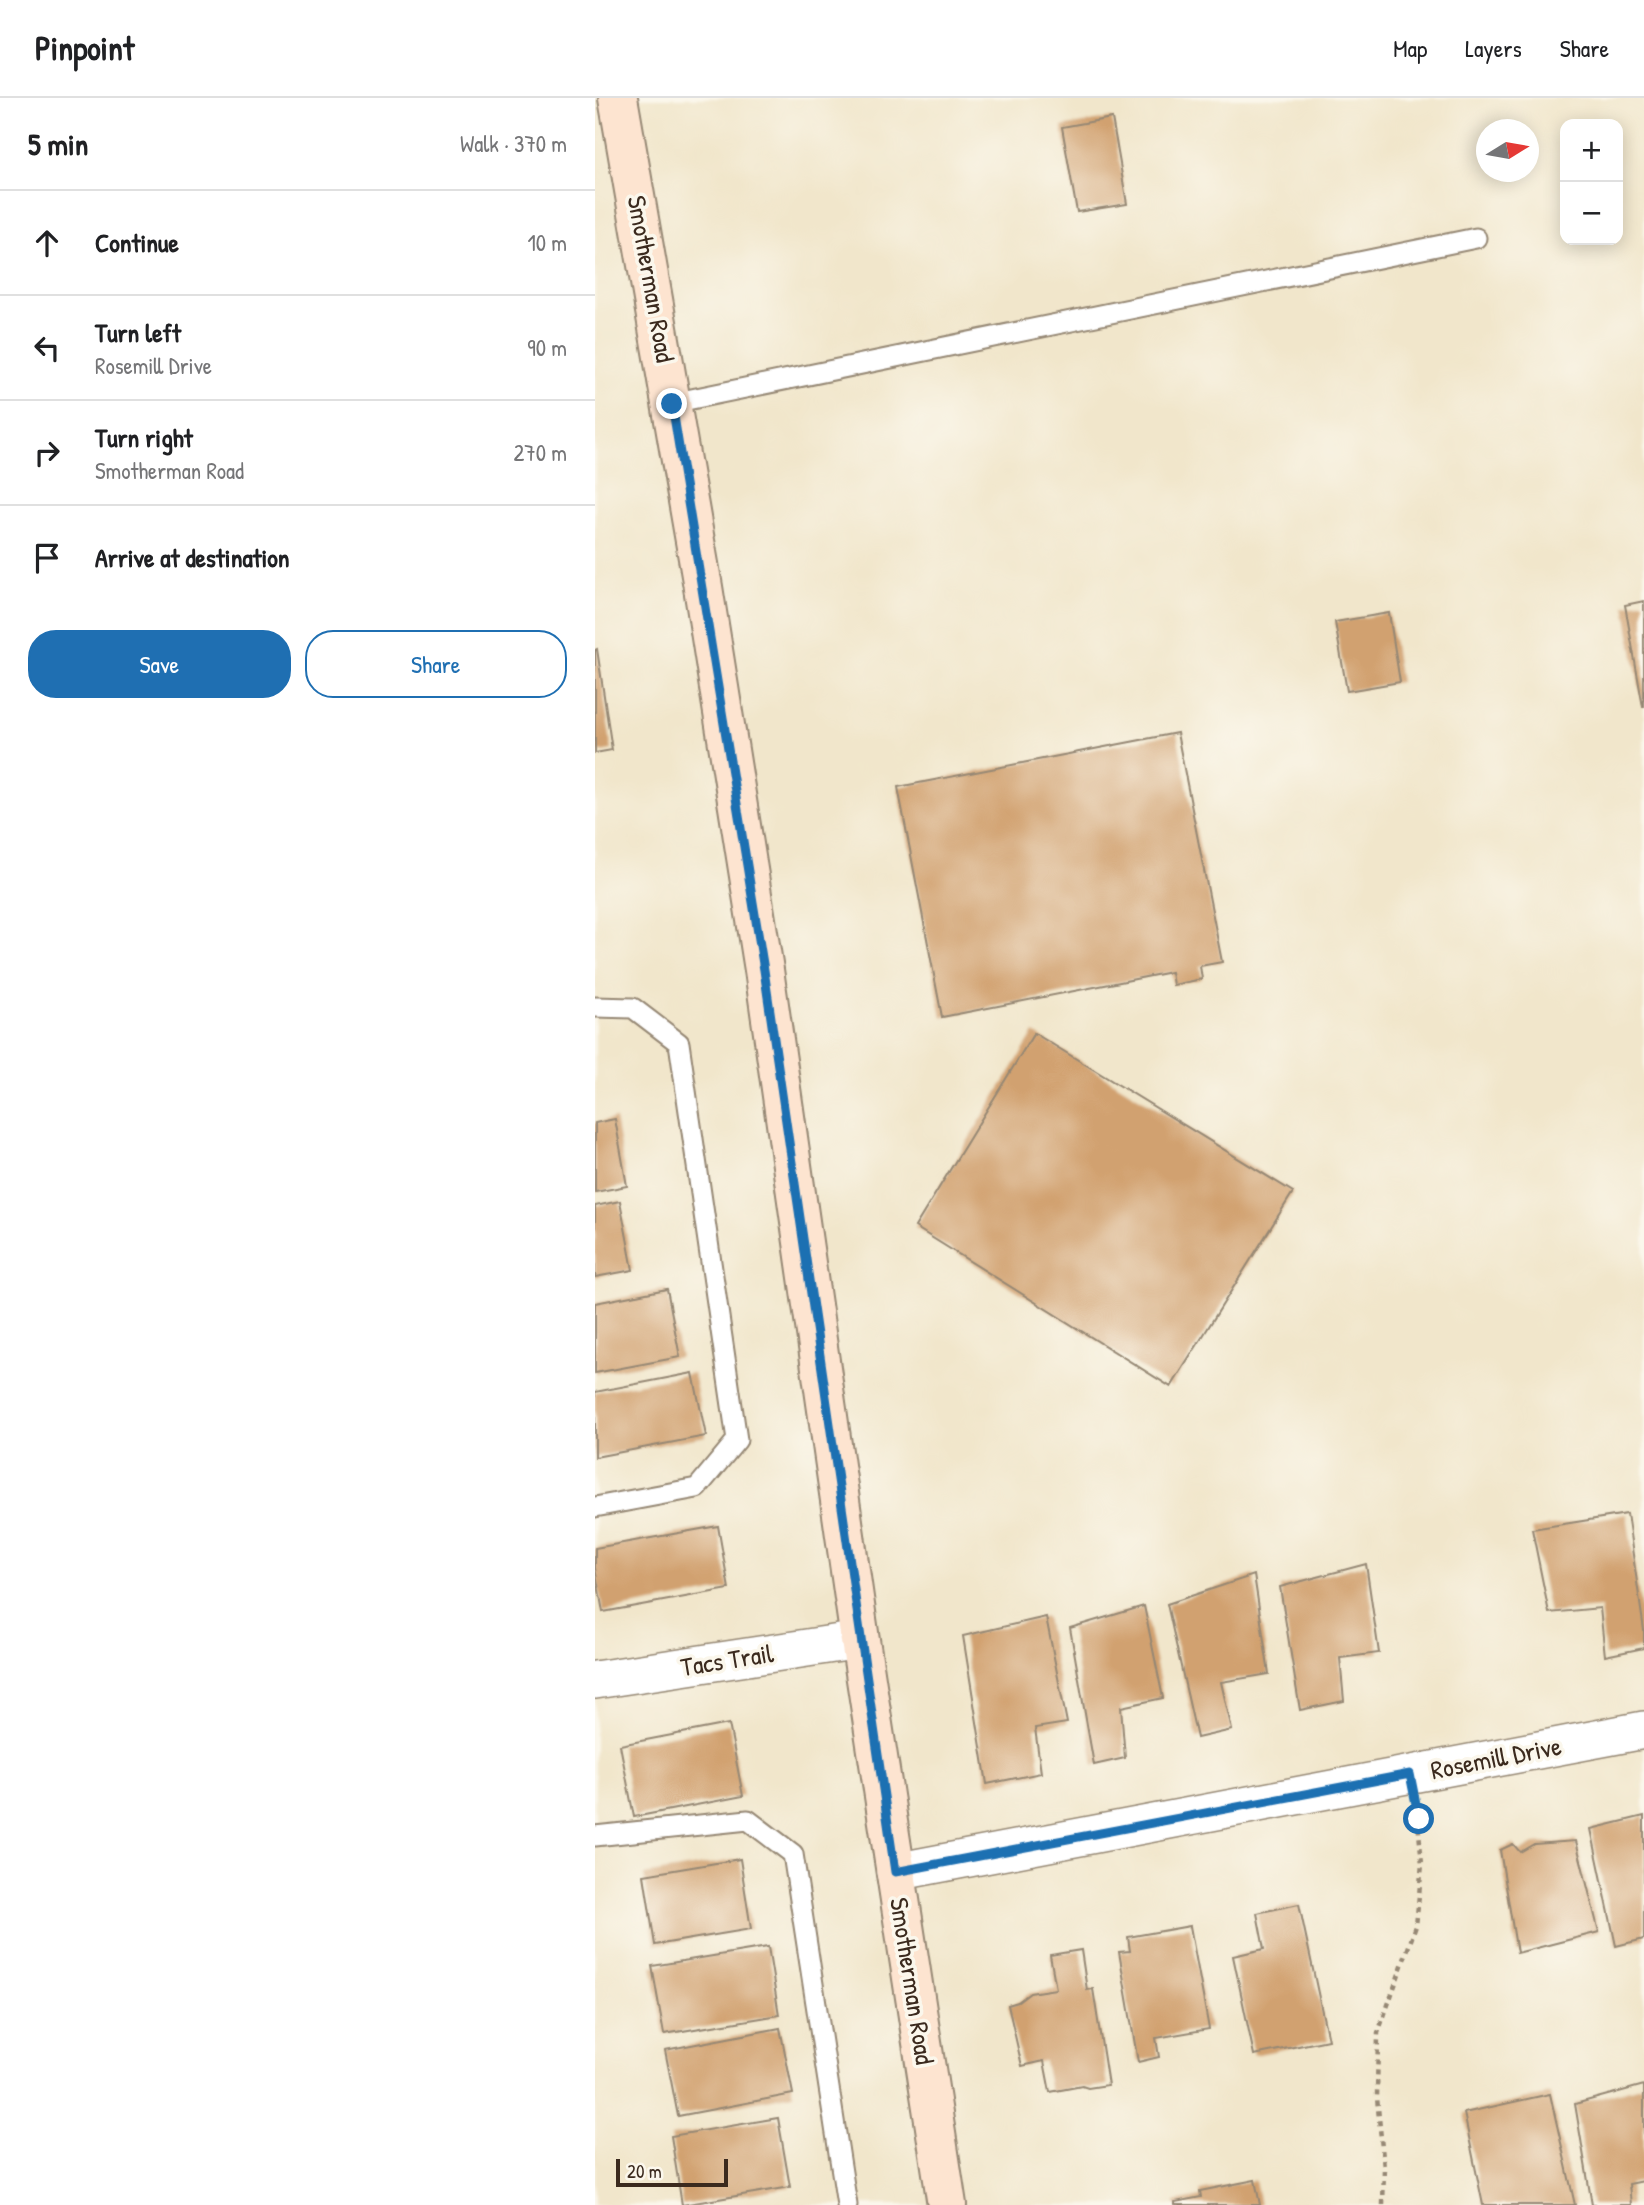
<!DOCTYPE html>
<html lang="en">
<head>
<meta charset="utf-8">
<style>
	body { margin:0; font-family:"Patrick Hand",sans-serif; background:#f2f2f2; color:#202124 }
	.controls { position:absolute; right:21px; top:21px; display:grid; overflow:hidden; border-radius:14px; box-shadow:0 4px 18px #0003 }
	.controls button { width:63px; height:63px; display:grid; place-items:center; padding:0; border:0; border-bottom:2px solid #e0e0e0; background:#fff; color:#202124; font:35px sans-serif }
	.compass { position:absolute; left:881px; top:21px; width:63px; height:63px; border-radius:50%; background:#fff; box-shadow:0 4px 18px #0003; rotate:79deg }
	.scale { position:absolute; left:21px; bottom:18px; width:112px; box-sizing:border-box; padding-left:7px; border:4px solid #3b2a1e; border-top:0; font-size:19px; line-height:24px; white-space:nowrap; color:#3b2a1e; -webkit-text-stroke:5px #fbf7ec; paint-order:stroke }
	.stop { position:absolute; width:21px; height:21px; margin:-16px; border:5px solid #1f6fb2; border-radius:50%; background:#fff }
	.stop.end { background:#1f6fb2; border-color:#fff; box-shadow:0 2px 7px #0008 }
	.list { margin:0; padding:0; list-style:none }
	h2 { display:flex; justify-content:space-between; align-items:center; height:91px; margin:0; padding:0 28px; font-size:30px }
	h2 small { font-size:23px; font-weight:400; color:#757577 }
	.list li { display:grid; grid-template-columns:46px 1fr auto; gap:21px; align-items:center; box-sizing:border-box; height:105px; padding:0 28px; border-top:2px solid #e0e0e0 }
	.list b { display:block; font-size:26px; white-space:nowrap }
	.list p { margin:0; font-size:23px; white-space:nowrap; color:#757577 }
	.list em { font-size:23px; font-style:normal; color:#757577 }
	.actions { display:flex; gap:14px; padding:21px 28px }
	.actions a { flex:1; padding:16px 0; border:2px solid #1f6fb2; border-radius:28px; text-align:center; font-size:24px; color:#1f6fb2 }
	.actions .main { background:#1f6fb2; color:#fff }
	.icon { flex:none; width:38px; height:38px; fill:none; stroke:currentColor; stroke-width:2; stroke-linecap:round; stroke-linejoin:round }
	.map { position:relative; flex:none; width:1049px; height:2107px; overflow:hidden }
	header { display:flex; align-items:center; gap:42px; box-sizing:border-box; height:98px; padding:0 35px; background:#fff; border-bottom:2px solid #e0e0e0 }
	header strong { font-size:33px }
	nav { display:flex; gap:38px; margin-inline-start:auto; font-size:24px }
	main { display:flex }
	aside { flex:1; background:#fff }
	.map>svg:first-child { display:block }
	.building { fill:#d1a16f }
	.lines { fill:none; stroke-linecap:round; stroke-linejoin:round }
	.lane-casing { stroke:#968874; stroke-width:23 }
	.street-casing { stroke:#968874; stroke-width:40 }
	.secondary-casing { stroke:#968874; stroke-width:42 }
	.path { stroke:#968874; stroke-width:4.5; stroke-dasharray:5 5; stroke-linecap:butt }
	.lane { stroke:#fff; stroke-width:19 }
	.street { stroke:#fff; stroke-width:37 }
	.secondary { stroke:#fde4d0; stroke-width:38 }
	.route { stroke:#1f6fb2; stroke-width:9 }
	.labels { text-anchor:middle; stroke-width:7; stroke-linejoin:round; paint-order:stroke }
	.street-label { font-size:26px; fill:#3b2a1e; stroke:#fbf7ec }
</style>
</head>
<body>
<header>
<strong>Pinpoint</strong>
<nav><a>Map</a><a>Layers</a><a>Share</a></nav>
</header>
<main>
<aside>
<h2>5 min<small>Walk · 370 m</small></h2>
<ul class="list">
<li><svg class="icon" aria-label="ahead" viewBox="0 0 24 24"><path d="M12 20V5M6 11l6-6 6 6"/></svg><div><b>Continue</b></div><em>10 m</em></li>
<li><svg class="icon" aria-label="left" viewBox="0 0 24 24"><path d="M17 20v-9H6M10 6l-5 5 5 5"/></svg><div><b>Turn left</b><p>Rosemill Drive</p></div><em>90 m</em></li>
<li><svg class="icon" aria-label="right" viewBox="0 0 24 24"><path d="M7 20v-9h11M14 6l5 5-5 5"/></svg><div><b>Turn right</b><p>Smotherman Road</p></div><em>270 m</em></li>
<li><svg class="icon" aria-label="arrive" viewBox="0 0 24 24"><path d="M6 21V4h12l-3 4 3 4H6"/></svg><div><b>Arrive at destination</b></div></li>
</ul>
<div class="actions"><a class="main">Save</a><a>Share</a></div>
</aside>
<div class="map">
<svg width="1049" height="2107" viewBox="0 0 1049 2107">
	<rect width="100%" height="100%" fill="#fbf7ec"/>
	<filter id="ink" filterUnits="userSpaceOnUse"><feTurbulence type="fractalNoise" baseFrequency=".0143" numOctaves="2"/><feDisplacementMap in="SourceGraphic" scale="14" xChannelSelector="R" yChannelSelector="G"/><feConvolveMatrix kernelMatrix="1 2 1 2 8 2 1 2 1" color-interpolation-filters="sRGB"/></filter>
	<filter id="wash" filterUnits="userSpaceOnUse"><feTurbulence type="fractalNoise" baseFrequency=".00686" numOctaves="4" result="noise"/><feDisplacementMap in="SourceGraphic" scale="28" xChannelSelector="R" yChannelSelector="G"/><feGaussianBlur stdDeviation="1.57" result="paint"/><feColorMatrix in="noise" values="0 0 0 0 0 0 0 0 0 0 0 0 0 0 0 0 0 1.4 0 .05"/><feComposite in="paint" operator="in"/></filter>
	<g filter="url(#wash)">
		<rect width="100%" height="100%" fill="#f1e6cb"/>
		<g id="blocks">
			<path class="building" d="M 517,20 L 532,106 L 482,114 L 467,29 Z
				M 1049,503 L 1049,609 L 1048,609 L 1030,507 Z
				M 794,515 L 805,584 L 752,593 L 740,524 Z
				M 2,551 L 17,652 L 0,655 L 0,552 Z
				M 582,635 L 627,864 L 605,868 L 607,881 L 578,887 L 576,874 L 347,919 L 303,689 Z
				M 439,935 L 698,1094 L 576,1289 L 320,1129 Z
				M 20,1021 L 32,1088 L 0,1094 L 0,1025 Z
				M 25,1103 L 38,1172 L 0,1179 L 0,1108 Z
				M 72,1191 L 85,1259 L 0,1275 L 0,1205 Z
				M 98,1275 L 111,1338 L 0,1359 L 0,1294 Z
				M 1032,1416 L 1049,1532 L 1049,1550 L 1010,1558 L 1005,1510 L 954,1515 L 937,1431 Z
				M 123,1428 L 134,1491 L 8,1514 L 0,1470 L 0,1450 Z
				M 771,1466 L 784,1555 L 745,1560 L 749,1603 L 705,1612 L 685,1489 Z
				M 659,1477 L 674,1576 L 626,1584 L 637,1632 L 602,1640 L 572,1506 Z
				M 549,1508 L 568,1600 L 526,1609 L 530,1660 L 499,1667 L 475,1530 Z
				M 451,1519 L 472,1625 L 440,1630 L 446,1675 L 392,1686 L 368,1538 Z
				M 134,1626 L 148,1698 L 39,1719 L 25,1647 Z
				M 1049,1718 L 1049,1841 L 1021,1848 L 996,1731 Z
				M 981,1743 L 1004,1834 L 922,1855 L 905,1752 L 918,1746 L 925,1754 L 939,1746 Z
				M 145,1761 L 156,1831 L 60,1847 L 49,1777 Z
				M 704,1806 L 733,1942 L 659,1957 L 638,1858 L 669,1851 L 662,1815 Z
				M 595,1828 L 614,1931 L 561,1940 L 564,1959 L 543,1964 L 524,1854 L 535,1853 L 533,1839 Z
				M 173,1849 L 184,1917 L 69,1936 L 57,1868 Z
				M 486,1852 L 492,1892 L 498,1891 L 513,1987 L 493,1990 L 487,1988 L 455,1994 L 449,1963 L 427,1968 L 413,1907 L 423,1904 L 435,1895 L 461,1891 L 455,1857 Z
				M 185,1930 L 198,1996 L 83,2018 L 70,1952 Z
				M 1049,1987 L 1049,2083 L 1034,2086 L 1036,2107 L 997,2107 L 980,2006 Z
				M 955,1996 L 980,2107 L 888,2107 L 869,2015 Z
				M 183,2020 L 195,2089 L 87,2107 L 76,2038 Z
				M 660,2082 L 665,2107 L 580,2107 L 580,2104 L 606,2099 L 605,2093 Z"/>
		</g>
	</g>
	<g filter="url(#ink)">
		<use href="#blocks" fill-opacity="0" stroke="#968874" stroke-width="2"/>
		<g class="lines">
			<defs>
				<path id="lane" d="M 77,305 L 881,140
					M 0,909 L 38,910 L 84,945 L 142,1342 L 102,1390 L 0,1409
					M 0,1738 L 153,1722 L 198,1756 L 252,2107"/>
				<path id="street" d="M 0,1582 L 265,1542
					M 300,1774 L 1049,1632"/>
				<path id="secondary" d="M 23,0 L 108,489 L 169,872 L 265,1542 L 352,2107"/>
			</defs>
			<use href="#lane" class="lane-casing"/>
			<use href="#street" class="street-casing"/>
			<use href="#secondary" class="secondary-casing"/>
			<path class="path" d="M 788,2107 L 789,2070 L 782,2000 L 783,1935 L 821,1828 L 827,1766 L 822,1713"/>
			<use href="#lane" class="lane"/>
			<use href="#street" class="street"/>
			<use href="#secondary" class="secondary"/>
		</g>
	</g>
	<g class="lines" filter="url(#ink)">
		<path class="route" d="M 77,306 L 169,872 L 300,1774 L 815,1676 L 824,1721"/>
	</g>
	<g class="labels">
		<g class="street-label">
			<text transform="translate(56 181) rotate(80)" y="9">Smotherman Road</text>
			<text transform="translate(132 1562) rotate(-9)" y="9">Tacs Trail</text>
			<text transform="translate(901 1660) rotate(-11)" y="9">Rosemill Drive</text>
			<text transform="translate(317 1883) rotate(81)" y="9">Smotherman Road</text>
		</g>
	</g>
</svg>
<div class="controls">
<button>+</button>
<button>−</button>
</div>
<svg class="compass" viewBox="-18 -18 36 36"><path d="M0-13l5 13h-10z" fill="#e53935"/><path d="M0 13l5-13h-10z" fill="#757577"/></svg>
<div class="scale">20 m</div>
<div class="stop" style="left:824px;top:1721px"></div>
<div class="stop end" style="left:77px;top:306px"></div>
</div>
</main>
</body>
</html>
